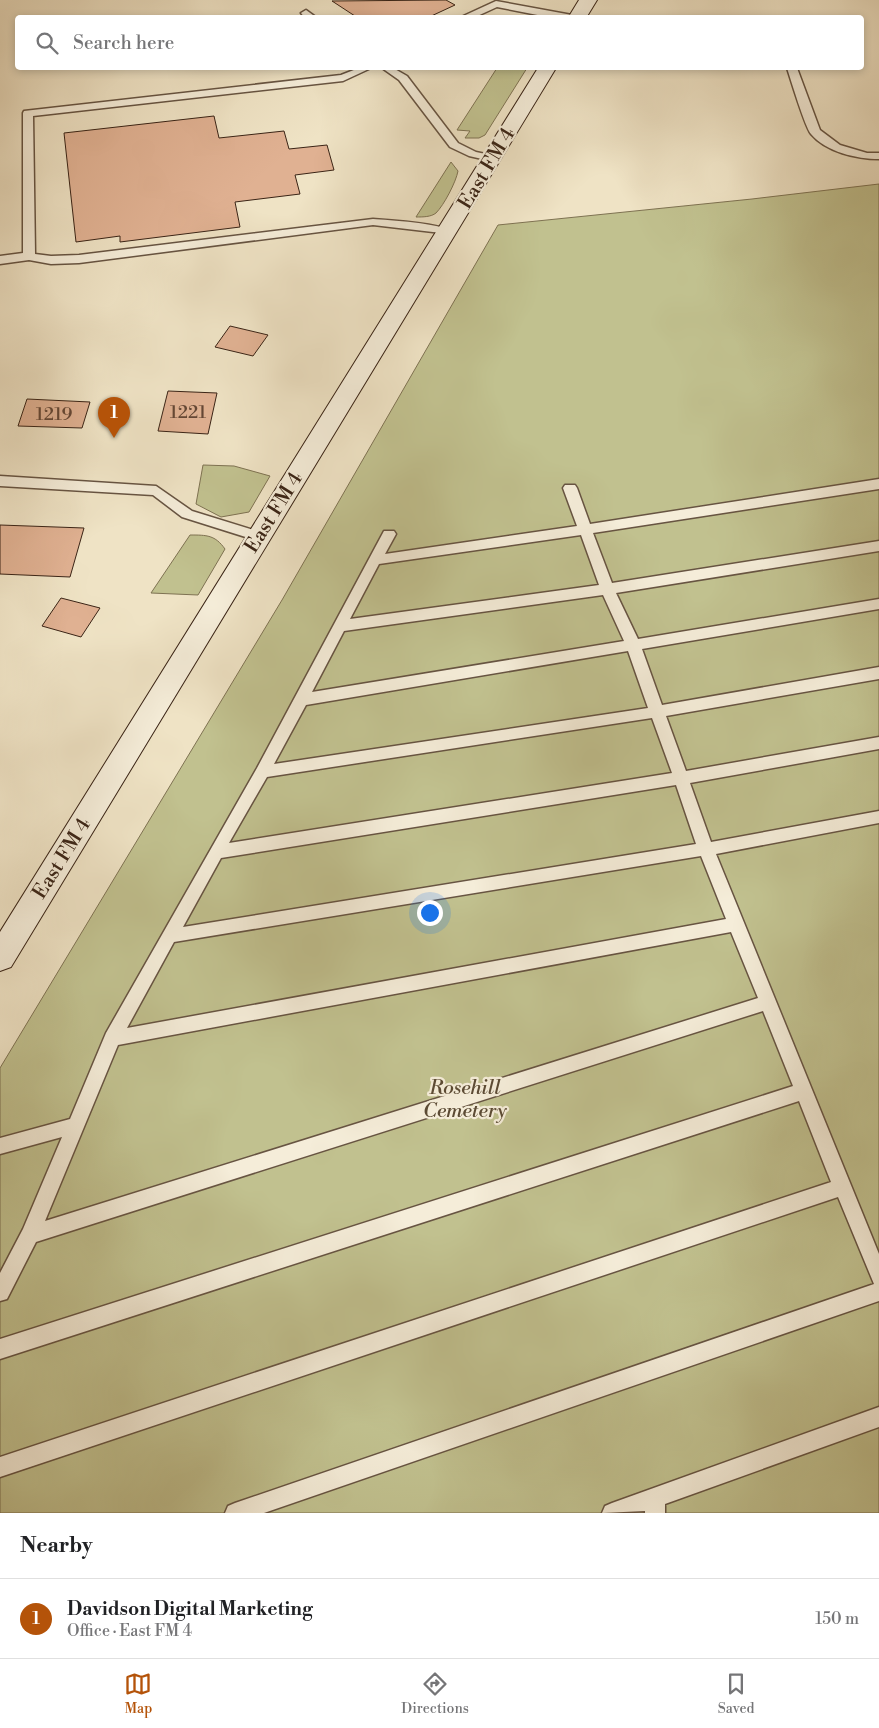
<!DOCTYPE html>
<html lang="en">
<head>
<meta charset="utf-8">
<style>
	body { margin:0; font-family:"Libre Bodoni",serif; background:#f6f6f6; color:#202124 }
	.you { position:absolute; left:429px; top:912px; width:18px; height:18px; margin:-12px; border:4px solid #fff; border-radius:50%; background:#1a73e8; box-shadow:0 0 0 8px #1a73e833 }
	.badge { display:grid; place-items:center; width:32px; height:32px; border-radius:50%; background:#b45309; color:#fff; font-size:16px; font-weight:700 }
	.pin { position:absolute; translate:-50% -41px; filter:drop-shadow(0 1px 2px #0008) }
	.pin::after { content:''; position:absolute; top:26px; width:18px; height:15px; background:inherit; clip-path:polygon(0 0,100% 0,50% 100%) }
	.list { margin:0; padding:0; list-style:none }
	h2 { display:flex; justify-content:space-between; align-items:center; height:65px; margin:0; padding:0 20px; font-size:21px }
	h2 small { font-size:16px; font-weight:400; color:#757577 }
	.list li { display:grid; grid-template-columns:32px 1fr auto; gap:15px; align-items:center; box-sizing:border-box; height:80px; padding:0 20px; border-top:1px solid #e0e0e0 }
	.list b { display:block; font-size:19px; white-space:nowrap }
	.list p { margin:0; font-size:16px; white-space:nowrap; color:#757577 }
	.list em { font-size:16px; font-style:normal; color:#757577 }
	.icon { flex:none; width:28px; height:28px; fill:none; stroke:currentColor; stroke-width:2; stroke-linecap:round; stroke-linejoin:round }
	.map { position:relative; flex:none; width:879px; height:1513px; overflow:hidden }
	.search { position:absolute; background:#fff; box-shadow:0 2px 8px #0003; left:15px; right:15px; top:15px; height:55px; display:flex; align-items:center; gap:12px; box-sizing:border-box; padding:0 18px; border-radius:5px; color:#757577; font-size:19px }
	.sheet { height:145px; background:#fff }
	nav { display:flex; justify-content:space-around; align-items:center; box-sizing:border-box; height:70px; border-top:1px solid #e0e0e0; background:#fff; font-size:14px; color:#757577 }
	nav a { display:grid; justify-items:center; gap:2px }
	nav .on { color:#b45309 }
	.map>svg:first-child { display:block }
	.green { fill:#c1c18f; stroke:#7e7252 }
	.building { fill:#e0b192; stroke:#3a2416 }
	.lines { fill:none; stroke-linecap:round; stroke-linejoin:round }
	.service-casing { stroke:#675442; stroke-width:3 }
	.secondary-casing { stroke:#3a2416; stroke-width:2 }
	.service { fill:#f5edd9; fill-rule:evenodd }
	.secondary { fill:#f5edd9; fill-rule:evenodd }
	.labels { text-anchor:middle; stroke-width:4.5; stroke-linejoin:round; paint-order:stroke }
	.number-label { font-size:18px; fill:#644735 }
	.street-label { font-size:20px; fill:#3a2416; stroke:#f5edd9 }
	.park-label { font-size:20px; font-style:italic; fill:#5c4b34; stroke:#f5edd9 }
</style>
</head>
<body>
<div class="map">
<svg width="879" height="1513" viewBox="0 0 879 1513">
	<rect width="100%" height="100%" fill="#efe3c5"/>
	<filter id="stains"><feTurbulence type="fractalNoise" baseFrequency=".004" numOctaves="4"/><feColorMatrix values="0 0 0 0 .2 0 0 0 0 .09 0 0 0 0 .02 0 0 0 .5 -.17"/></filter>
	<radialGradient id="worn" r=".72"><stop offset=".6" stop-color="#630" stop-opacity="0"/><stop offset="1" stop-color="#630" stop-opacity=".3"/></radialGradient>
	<path class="green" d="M 497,68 L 527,68 L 485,135 L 479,138 L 465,138 L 470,131 L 457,130 Z
		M 451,162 L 458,171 C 456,182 444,205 436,213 C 431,217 423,217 416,217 Z
		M 879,184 L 879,1513 L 0,1513 L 0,1068 L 282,600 L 498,225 L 752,199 Z
		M 203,465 L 234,466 L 270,476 L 249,512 L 221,517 L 196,504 Z
		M 190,535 C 207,535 215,535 225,549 L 198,595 L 151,593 Z"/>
	<path class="building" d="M 446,0 L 455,5 L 427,18 L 358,18 L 332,1 Z
		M 214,116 L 219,138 L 284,131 L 289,149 L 327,145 L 334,170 L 295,175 L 300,194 L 235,202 L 240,227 L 120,242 L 120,236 L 76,242 L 64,133 Z
		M 230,326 L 268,335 L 253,356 L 215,347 Z
		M 168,391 L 217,393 L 208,434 L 158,431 Z
		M 27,399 L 90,402 L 82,428 L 18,426 Z
		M 0,525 L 84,528 L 70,577 L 0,574 Z
		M 61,598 L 100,608 L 81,637 L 42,626 Z"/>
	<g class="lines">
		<defs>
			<path id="service" d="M 496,1 L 572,15 L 577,18 L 553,18 L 497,7 L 473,18 L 459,18 Z
				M 306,10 L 317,18 L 305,18 L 301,13 Z
				M 359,68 L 371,68 L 343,81 L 33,116 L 35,254 L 51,256 L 79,255 L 373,219 C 388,220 442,223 452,232 L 450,234 L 373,225 L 79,263 L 51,264 L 29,260 L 0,264 L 0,256 L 23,253 L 23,113 L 24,111 L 341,75 Z
				M 382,68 L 393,68 L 407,76 L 458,143 L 476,152 L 495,156 L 496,158 L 495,160 L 491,161 L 469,156 L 450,147 L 399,80 Z
				M 787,68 L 797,68 L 820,130 L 840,145 L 867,153 L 879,153 L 879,159 C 857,159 826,152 811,134 C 805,127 791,80 787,68 Z
				M 0,476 L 156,486 L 192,511 L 263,533 L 265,536 L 263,539 L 258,541 L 182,517 L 153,495 L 0,486 Z
				M 879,479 L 879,489 L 593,533 L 612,583 L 879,541 L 879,551 L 616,593 L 638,639 L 879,599 L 879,609 L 642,649 L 662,705 L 879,667 L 879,679 L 666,716 L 686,771 L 879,737 L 879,749 L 690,783 L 711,842 L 879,811 L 879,823 L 716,854 L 879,1254 L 879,1301 L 264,1513 L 225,1513 L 228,1506 L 235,1503 L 874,1284 L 838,1197 L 0,1477 L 0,1457 L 831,1182 L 799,1101 L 0,1359 L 0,1339 L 793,1086 L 763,1011 L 36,1242 L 7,1299 L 0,1301 L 0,1273 L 23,1229 L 62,1137 L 0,1154 L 0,1138 L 70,1119 L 106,1033 L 257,768 L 384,531 L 394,531 L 396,534 L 385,554 L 577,526 L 563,488 L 565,485 L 575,485 L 577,488 L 590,524 ZM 581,535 L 599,585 L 350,619 L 379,564 ZM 603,595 L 624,641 L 312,692 L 344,631 ZM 628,651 L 648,708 L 274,764 L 306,705 ZM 652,718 L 672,773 L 229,843 L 267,777 ZM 676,785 L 696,844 L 183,927 L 221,858 ZM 701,856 L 726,919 L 127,1028 L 174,942 ZM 731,932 L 758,998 L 45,1221 L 118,1045 Z
				M 879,1407 L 879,1427 L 665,1504 L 665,1513 L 645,1513 L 645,1511 L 602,1513 L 605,1506 L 612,1503 Z"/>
			<path id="secondary" d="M 579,0 L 597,0 L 586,18 L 568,18 Z
				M 538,68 L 556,68 L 11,967 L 0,971 L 0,932 Z"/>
		</defs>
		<use href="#service" class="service-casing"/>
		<use href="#secondary" class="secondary-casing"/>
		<use href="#service" class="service"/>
		<use href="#secondary" class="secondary"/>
	</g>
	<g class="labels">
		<g class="number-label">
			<text x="188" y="418">1221</text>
			<text x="54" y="420">1219</text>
		</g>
		<g class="street-label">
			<text transform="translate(486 168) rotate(-59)" y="7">East FM 4</text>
			<text transform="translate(273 512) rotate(-58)" y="7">East FM 4</text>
			<text transform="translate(61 858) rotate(-58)" y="7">East FM 4</text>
		</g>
		<g class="park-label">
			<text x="465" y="1094">Rosehill<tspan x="465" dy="23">Cemetery</tspan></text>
		</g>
	</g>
	<rect width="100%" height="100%" filter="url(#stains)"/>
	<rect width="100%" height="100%" fill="url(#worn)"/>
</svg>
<div class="you"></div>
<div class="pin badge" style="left:114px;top:438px">1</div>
<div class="search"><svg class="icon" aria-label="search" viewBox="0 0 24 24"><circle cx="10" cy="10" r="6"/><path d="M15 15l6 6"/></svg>Search here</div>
</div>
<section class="sheet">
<h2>Nearby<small></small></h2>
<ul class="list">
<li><span class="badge">1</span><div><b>Davidson Digital Marketing</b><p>Office · East FM 4</p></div><em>150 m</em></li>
</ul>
</section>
<nav>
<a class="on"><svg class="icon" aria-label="map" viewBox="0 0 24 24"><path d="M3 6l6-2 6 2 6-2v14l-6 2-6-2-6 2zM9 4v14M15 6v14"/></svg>Map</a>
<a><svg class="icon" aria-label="directions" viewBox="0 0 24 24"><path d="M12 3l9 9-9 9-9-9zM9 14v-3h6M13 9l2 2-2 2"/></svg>Directions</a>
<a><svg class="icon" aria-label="saved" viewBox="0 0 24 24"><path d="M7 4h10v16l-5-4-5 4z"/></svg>Saved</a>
</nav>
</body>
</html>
